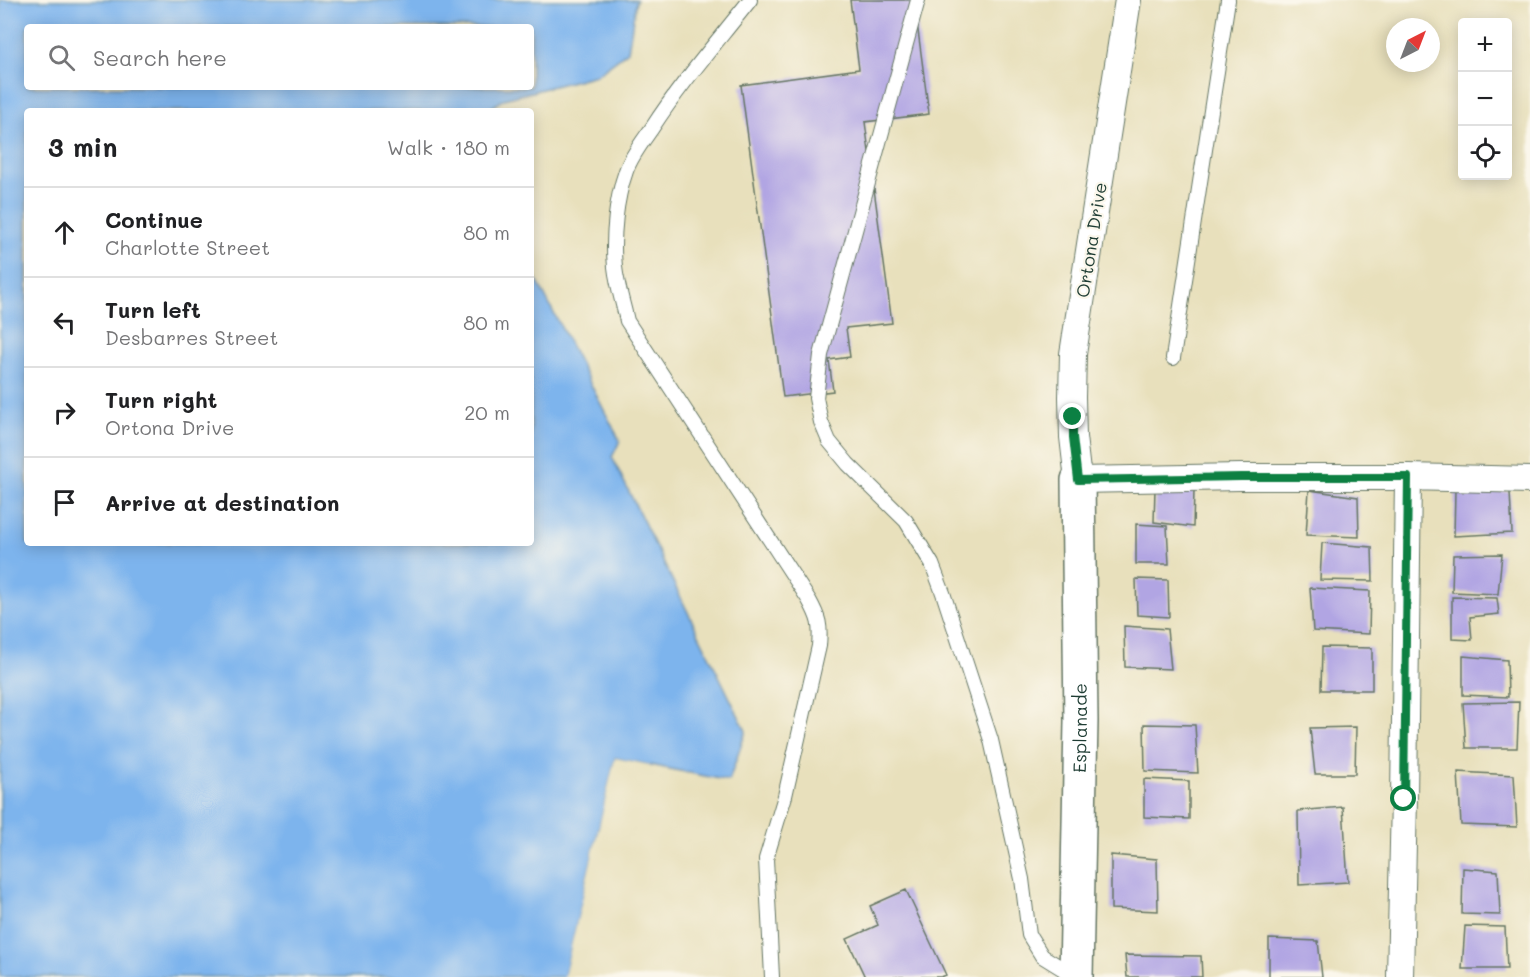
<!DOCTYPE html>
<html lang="en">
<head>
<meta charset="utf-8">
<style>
	body { margin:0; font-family:Mali,sans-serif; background:#f2f2f2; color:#202124 }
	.controls { position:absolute; right:18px; top:18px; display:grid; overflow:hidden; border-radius:6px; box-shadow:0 3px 15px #0003 }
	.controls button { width:54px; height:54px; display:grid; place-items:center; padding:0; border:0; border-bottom:2px solid #e0e0e0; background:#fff; color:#202124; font:30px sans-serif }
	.compass { position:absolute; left:1386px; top:18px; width:54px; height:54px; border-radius:50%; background:#fff; box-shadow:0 3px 15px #0003; rotate:42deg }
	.stop { position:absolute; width:18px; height:18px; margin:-14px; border:4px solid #0b8043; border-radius:50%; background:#fff }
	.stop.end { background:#0b8043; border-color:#fff; box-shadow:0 2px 6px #0008 }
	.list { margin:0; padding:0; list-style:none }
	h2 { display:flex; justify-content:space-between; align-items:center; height:78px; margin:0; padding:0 24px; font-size:26px }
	h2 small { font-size:20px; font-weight:400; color:#757577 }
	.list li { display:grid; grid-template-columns:39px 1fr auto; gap:18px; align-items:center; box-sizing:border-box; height:90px; padding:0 24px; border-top:2px solid #e0e0e0 }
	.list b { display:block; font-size:22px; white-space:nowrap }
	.list p { margin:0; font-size:20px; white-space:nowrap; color:#757577 }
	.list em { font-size:20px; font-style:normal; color:#757577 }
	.icon { flex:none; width:33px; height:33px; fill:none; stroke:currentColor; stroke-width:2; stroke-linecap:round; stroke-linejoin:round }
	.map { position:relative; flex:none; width:1530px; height:977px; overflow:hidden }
	.search { position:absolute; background:#fff; box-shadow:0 3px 15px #0003; left:24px; top:24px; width:510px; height:66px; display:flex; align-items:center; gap:15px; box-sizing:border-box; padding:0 21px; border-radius:6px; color:#757577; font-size:22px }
	.panel { position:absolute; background:#fff; box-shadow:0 3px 15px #0003; left:24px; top:108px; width:510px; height:438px; border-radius:6px }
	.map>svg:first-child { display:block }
	.water { fill:#7db4ed; stroke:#4e7890; stroke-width:1.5; fill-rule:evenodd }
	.pier { fill:#e8e0bc }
	.building { fill:#b1a5e3 }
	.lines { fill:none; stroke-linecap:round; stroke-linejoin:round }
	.lane-casing { stroke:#657664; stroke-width:16 }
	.street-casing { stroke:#657664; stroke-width:28 }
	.secondary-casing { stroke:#657664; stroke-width:36 }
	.lane { stroke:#fff; stroke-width:14 }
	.street { stroke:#fff; stroke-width:26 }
	.secondary { stroke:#fff; stroke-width:33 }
	.route { stroke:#0b8043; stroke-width:8 }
	.labels { text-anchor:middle; stroke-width:4.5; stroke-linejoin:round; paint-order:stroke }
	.street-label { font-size:18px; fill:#1f3d34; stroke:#fbf7ec }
</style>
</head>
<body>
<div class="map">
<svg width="1530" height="977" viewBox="0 0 1530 977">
	<rect width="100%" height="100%" fill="#fbf7ec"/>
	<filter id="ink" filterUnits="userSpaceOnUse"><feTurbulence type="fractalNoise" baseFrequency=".0167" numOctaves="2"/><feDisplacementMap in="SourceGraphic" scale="12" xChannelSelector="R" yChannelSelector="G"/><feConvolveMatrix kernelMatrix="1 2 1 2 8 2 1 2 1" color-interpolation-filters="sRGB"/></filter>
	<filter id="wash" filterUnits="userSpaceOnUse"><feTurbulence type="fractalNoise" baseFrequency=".008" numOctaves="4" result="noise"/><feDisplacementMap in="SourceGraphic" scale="24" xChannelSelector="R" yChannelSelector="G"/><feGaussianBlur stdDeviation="1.35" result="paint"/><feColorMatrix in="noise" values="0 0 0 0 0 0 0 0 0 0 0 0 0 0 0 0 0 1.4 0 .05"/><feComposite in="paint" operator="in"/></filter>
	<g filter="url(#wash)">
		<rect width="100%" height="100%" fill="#e8e0bc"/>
		<path class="water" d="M 0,0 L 637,0 L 636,1 L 628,51 L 596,75 L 504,99 L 486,111 L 27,111 L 27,543 L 531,543 L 531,269 L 620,441 L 612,457 L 746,731 L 729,781 L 615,758 L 564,977 L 0,977 ZM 27,27 L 531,27 L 531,87 L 27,87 Z"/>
		<path class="pier" d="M 615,758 L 650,765 L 650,768 L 617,762 L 567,977 L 564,977 Z"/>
		<g id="blocks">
			<path class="building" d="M 850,0 L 914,0 L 929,114 L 865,122 L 892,323 L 846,328 L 850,357 L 829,360 L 833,391 L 783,397 L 741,85 L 859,69 Z
				M 1155,488 L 1194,490 L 1193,527 L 1154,522 Z
				M 1309,490 L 1358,497 L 1359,537 L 1306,535 Z
				M 1455,490 L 1510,492 L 1512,533 L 1454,536 Z
				M 1136,524 L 1167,526 L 1169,564 L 1136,564 Z
				M 1322,543 L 1372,547 L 1373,581 L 1320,580 Z
				M 1502,554 L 1498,594 L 1452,592 L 1453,555 Z
				M 1136,579 L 1168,580 L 1169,617 L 1137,615 Z
				M 1310,588 L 1370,591 L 1369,634 L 1313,631 Z
				M 1452,597 L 1497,598 L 1499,614 L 1470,617 L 1472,640 L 1452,639 Z
				M 1124,626 L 1167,629 L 1171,669 L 1125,667 Z
				M 1322,647 L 1372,648 L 1372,690 L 1321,690 Z
				M 1463,656 L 1507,660 L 1508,697 L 1463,695 Z
				M 1519,702 L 1517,748 L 1466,748 L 1463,703 Z
				M 1144,724 L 1195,725 L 1198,773 L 1145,771 Z
				M 1356,727 L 1355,774 L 1315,774 L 1310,728 Z
				M 1458,772 L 1514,775 L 1517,827 L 1461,825 Z
				M 1144,779 L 1189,781 L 1189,819 L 1144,817 Z
				M 1343,807 L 1348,882 L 1299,885 L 1298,811 Z
				M 1111,855 L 1157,859 L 1158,911 L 1111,909 Z
				M 1463,868 L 1498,871 L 1500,915 L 1462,914 Z
				M 906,890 L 946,975 L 941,977 L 865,977 L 847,939 L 878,925 L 870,906 Z
				M 1465,926 L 1505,927 L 1507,969 L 1462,969 Z
				M 1269,939 L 1318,941 L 1322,977 L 1269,977 Z
				M 1125,955 L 1201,956 L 1202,977 L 1127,977 Z"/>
		</g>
	</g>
	<g filter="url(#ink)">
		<use href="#blocks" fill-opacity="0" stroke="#657664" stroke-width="1.5"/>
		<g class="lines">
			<defs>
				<path id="lane" d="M 750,0 C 717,42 681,83 652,128 C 643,141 631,156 626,171 C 616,199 612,237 615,267 C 617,285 623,303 627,321 L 809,600 C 819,618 821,625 819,646 L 785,796 L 766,859 L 772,977
					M 918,0 L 821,355 L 816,398 L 821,422 L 829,441 L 848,464 L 906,521 L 932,564 L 943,593 L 991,740 L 1022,879 L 1029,935 L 1042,956 L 1063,969 L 1076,969
					M 1173,358 L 1228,0"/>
				<path id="street" d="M 1128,0 L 1073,354 L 1072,397 L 1073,437 L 1078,480 L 1241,477 L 1408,477 L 1530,480
					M 1400,977 L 1404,799 L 1408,477"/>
				<g id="secondary">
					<path id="s1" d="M 1076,977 L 1081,721 L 1078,480"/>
				</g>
			</defs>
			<use href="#lane" class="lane-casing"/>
			<use href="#street" class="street-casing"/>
			<use href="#secondary" class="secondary-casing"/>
			<use href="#lane" class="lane"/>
			<use href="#street" class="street"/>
			<use href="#secondary" class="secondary"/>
		</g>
	</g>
	<g class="lines" filter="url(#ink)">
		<path class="route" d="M 1073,417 L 1073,437 L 1078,480 L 1241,477 L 1408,477 L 1404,799"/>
	</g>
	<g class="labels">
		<g class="street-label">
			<text transform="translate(1092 240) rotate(-81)" y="6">Ortona Drive</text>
			<text dy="6" stroke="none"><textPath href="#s1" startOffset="249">Esplanade</textPath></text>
		</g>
	</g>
</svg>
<div class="controls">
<button>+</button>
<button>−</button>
<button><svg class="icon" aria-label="locate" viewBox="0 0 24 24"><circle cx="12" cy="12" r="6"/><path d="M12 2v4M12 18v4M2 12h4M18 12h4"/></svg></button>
</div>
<svg class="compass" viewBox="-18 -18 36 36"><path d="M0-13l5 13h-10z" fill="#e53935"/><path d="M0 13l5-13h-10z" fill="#757577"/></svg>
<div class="stop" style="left:1404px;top:799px"></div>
<div class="stop end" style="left:1073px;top:417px"></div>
<div class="search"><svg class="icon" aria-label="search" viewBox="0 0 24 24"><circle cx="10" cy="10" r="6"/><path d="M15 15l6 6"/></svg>Search here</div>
<section class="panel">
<h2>3 min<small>Walk · 180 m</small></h2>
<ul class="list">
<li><svg class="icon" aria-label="ahead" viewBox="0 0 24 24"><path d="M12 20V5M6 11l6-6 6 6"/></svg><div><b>Continue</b><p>Charlotte Street</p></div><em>80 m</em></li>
<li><svg class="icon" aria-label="left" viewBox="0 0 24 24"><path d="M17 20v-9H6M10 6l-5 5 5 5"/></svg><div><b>Turn left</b><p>Desbarres Street</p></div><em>80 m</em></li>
<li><svg class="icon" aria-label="right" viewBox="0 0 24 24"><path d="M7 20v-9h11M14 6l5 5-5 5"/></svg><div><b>Turn right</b><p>Ortona Drive</p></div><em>20 m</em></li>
<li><svg class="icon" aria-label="arrive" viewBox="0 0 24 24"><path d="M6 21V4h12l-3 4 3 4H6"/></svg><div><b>Arrive at destination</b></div></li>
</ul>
</section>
</div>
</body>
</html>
